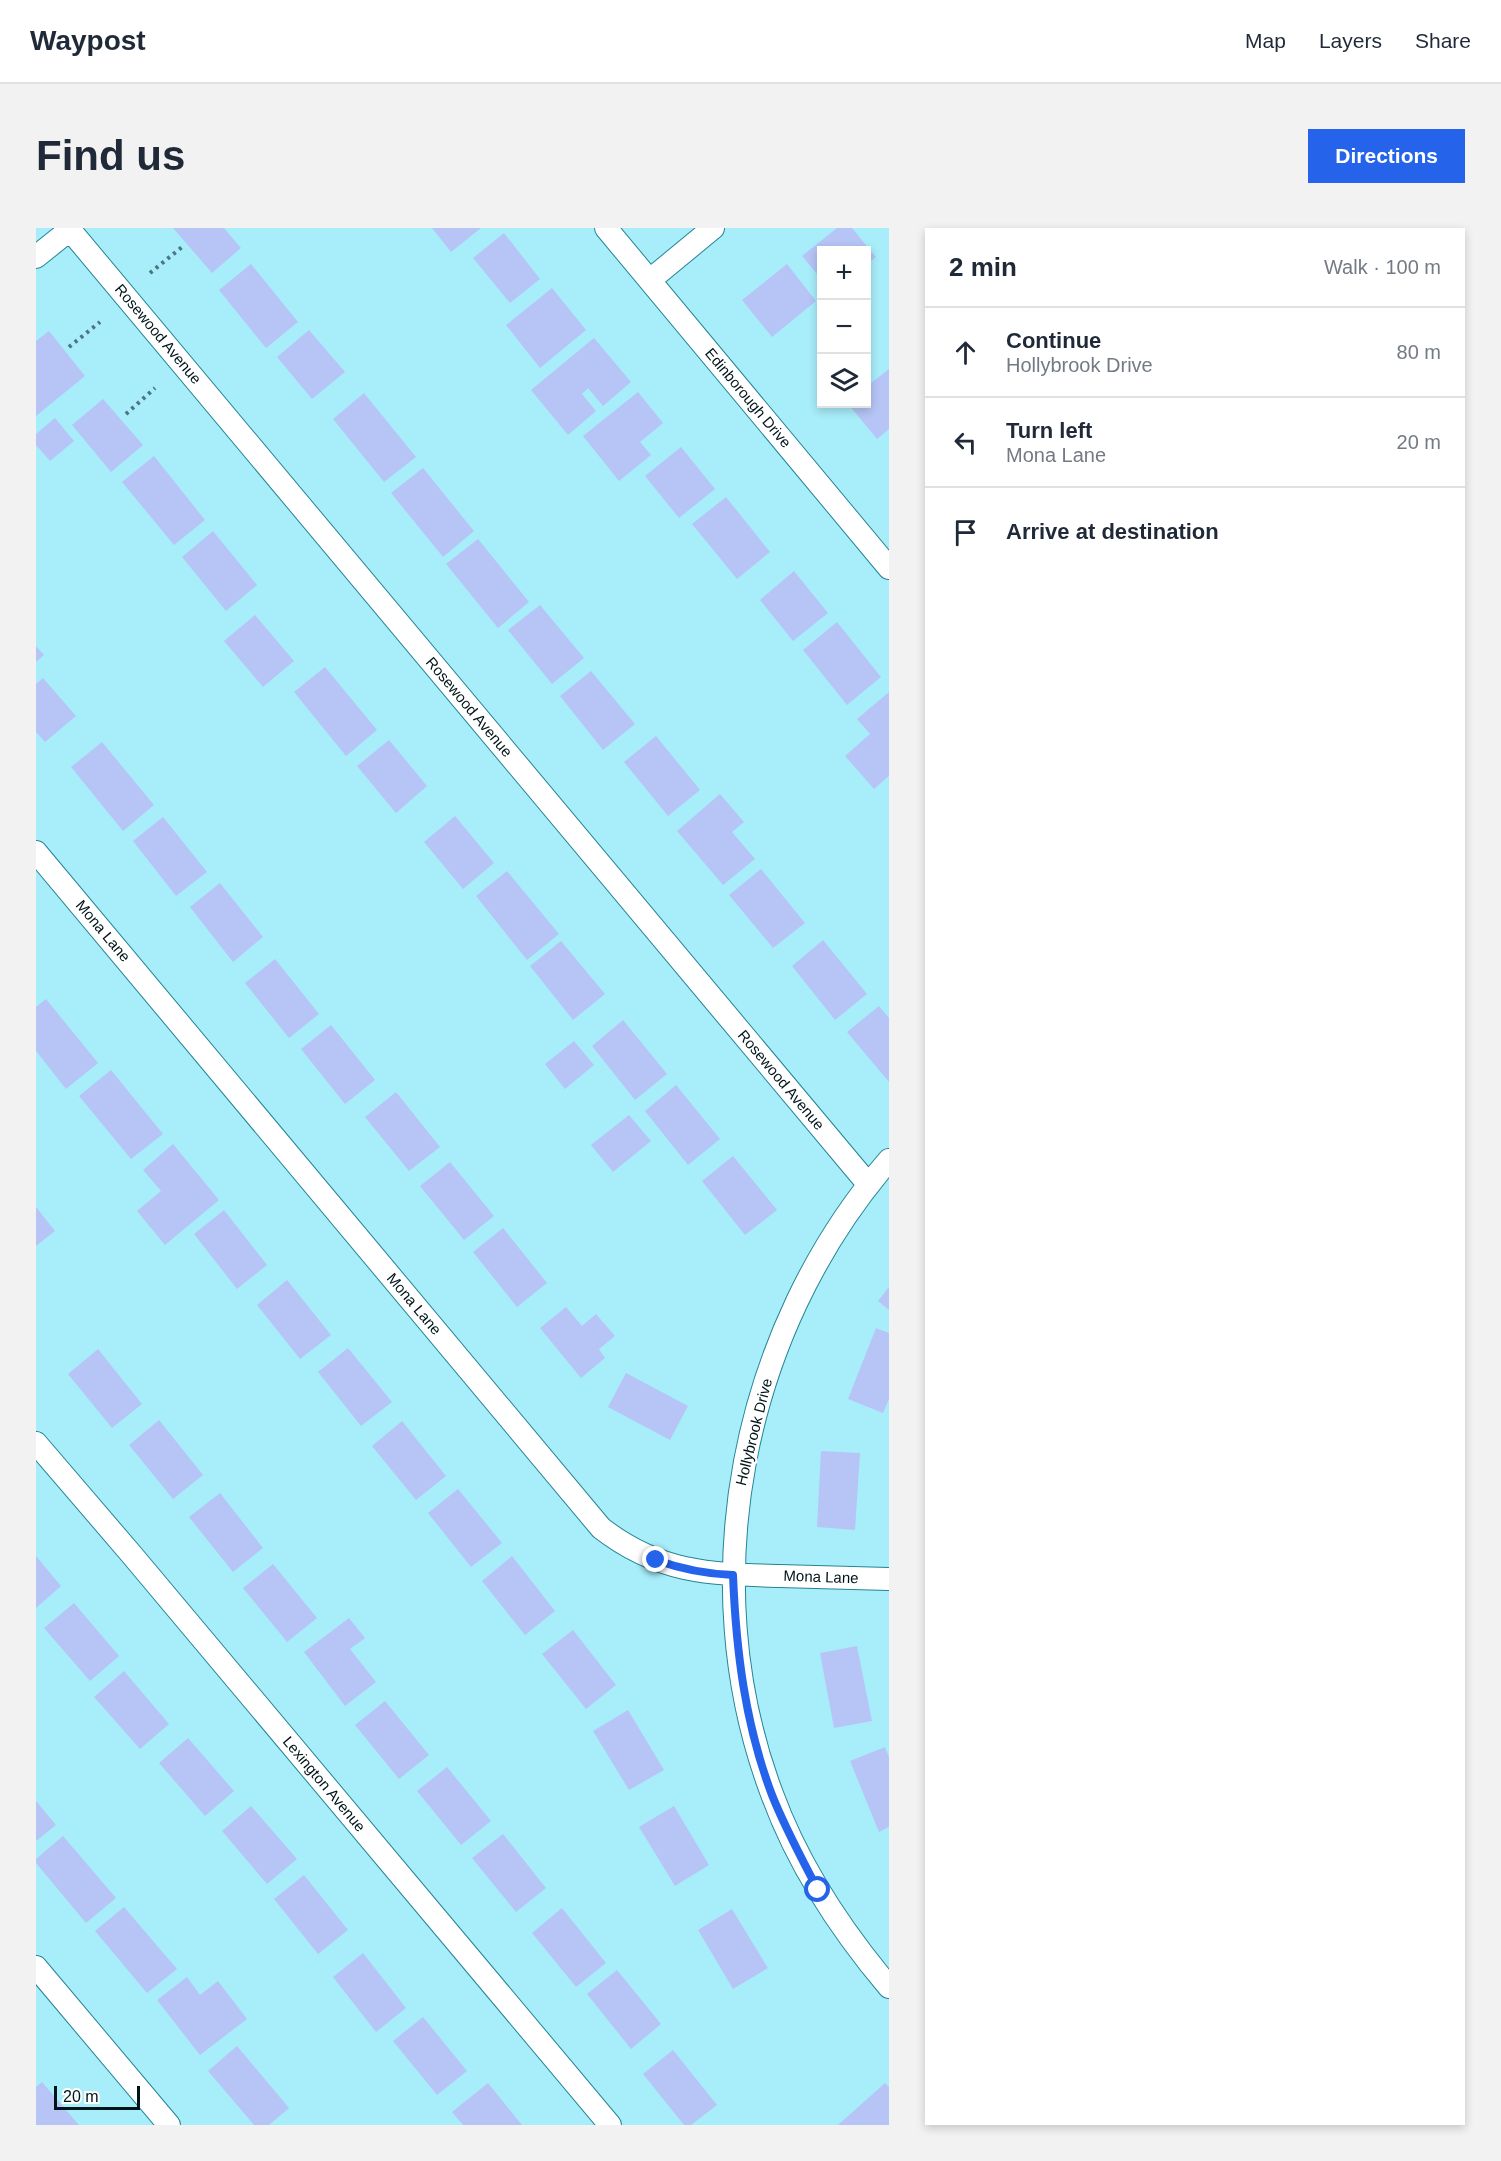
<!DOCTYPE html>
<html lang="en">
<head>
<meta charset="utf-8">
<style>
	body { margin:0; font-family:Helvetica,sans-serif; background:#f2f2f3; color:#1f2937 }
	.controls { position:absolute; right:18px; top:18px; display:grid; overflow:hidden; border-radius:0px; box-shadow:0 3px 9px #0003 }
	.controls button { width:54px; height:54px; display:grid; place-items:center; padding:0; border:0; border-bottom:2px solid #e0e1e3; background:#fff; color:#1f2937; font:30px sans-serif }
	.scale { position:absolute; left:18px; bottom:15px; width:86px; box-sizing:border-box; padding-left:6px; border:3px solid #001318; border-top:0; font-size:16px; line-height:21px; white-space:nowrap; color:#001318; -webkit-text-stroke:4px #fff; paint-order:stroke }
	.stop { position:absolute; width:18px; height:18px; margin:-14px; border:4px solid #2563eb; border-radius:50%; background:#fff }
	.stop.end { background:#2563eb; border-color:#fff; box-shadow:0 2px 6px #0008 }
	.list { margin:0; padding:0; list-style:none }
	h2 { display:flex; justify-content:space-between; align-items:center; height:78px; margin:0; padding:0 24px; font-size:26px }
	h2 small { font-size:20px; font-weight:400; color:#747a83 }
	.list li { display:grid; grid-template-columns:39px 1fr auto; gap:18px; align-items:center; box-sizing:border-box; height:90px; padding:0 24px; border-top:2px solid #e0e1e3 }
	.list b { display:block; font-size:22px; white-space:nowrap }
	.list p { margin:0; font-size:20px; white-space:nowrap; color:#747a83 }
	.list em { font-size:20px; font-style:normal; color:#747a83 }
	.icon { flex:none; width:33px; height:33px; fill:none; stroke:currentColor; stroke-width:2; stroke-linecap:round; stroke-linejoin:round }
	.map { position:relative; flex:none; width:853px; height:1897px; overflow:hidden; border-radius:0px }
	header { display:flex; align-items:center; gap:36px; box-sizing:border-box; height:84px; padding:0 30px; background:#fff; border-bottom:2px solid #e0e1e3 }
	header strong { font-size:28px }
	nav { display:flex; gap:33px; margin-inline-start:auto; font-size:21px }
	.intro { display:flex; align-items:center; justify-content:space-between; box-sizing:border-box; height:144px; padding:0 36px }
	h1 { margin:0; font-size:42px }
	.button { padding:15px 27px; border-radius:0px; background:#2563eb; color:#fff; font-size:21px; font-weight:700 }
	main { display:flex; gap:36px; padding:0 36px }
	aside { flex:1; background:#fff; border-radius:0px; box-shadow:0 3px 9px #0003 }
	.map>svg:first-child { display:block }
	.building { fill:#b6c5f6 }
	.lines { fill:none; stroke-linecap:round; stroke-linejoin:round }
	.street-casing { stroke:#248494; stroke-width:24 }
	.path { stroke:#4c767f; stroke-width:4; stroke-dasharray:3 4.5; stroke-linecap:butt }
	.street { stroke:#fff; stroke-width:22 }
	.route { stroke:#2563eb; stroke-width:8 }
	.labels { text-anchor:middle; stroke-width:5; stroke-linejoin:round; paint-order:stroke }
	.street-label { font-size:15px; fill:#001318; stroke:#fff }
</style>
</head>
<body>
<header>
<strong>Waypost</strong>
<nav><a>Map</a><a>Layers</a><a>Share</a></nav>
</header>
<div class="intro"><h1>Find us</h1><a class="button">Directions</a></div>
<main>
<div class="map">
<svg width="853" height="1897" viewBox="0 0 853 1897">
	<rect width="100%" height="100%" fill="#a8edfa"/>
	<path class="building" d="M 137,0 L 188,0 L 205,20 L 176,45 Z
		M 396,0 L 445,0 L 415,24 Z
		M 801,0 L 816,0 L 840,29 L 830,37 L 830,22 L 786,22 L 786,52 L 766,28 Z
		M 468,5 L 504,51 L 474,75 L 437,30 Z
		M 215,36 L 262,94 L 230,120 L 183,62 Z
		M 751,36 L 780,73 L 736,109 L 706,72 Z
		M 516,60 L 550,102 L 504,140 L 470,97 Z
		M 273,102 L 309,144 L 276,171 L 241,129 Z
		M 13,103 L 49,148 L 0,188 L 0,113 Z
		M 558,110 L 595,154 L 567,178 L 552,160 L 546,166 L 560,183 L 532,207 L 495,162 Z
		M 853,141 L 853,201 L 841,211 L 812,176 L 830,176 L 830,159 Z
		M 602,164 L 627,195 L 604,214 L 615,227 L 583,253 L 547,208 Z
		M 328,165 L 380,229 L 348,254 L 297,191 Z
		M 67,171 L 107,217 L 75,244 L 36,197 Z
		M 19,190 L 38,213 L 14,233 L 0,217 L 0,206 Z
		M 645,219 L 679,261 L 643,290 L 609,248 Z
		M 118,228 L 169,292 L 138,317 L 86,254 Z
		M 387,240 L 438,303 L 407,329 L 355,265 Z
		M 690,269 L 734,324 L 701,351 L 656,296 Z
		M 177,303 L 221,357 L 190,383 L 146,329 Z
		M 442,311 L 493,374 L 462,400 L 410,336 Z
		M 758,343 L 792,385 L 757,413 L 724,372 Z
		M 504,377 L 548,430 L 516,456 L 472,402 Z
		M 219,387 L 258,433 L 227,459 L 188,413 Z
		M 801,394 L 845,449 L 811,477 L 767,422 Z
		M 0,418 L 8,427 L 0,434 Z
		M 289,439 L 341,502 L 310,528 L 258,464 Z
		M 555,443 L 599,496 L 567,522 L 524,468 Z
		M 7,450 L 40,488 L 9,514 L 0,504 L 0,456 Z
		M 853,464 L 853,548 L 838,561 L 809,528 L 834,506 L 821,491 Z
		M 620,508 L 664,562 L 632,588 L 588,534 Z
		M 353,512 L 391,558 L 360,585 L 321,538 Z
		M 66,514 L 118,577 L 87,603 L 35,539 Z
		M 684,566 L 708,594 L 696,604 L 719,631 L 687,657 L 641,603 Z
		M 419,588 L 458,635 L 427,661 L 388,614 Z
		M 127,589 L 171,644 L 140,668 L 97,613 Z
		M 725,641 L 769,695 L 737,720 L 693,667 Z
		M 471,643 L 523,706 L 491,732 L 440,668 Z
		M 184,655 L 227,709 L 197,734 L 154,679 Z
		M 787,712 L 831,766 L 799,792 L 756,738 Z
		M 525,713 L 569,766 L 537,792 L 494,738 Z
		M 239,731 L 283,786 L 253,810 L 209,755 Z
		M 10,771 L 62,835 L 30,861 L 0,823 L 0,779 Z
		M 843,778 L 853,790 L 853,854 L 811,804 Z
		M 587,792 L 631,846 L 599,872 L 556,818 Z
		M 295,797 L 339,852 L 309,876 L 265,821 Z
		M 538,813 L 558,837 L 529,861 L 509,836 Z
		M 75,842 L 127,906 L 95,931 L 43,868 Z
		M 640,857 L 684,911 L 652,937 L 609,883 Z
		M 360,864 L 404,919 L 373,943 L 329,889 Z
		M 593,887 L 615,913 L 577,944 L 555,917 Z
		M 137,916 L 183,972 L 129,1017 L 101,983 L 125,963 L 107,942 Z
		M 697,928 L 741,982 L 709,1007 L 666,953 Z
		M 414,934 L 458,988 L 428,1012 L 384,958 Z
		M 0,979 L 19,1003 L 0,1018 Z
		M 188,982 L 231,1037 L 201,1061 L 158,1006 Z
		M 467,1000 L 511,1055 L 481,1079 L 437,1024 Z
		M 251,1052 L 295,1107 L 264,1131 L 221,1077 Z
		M 853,1059 L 853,1082 L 842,1073 Z
		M 530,1079 L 546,1098 L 560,1086 L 579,1108 L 563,1121 L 569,1130 L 545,1150 L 504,1100 Z
		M 840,1100 L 853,1105 L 853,1171 L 847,1185 L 812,1171 Z
		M 312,1120 L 356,1174 L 325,1198 L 282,1144 Z
		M 62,1121 L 106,1176 L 76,1200 L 32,1146 Z
		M 590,1145 L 652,1178 L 634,1212 L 572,1179 Z
		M 123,1192 L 167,1247 L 137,1271 L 93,1217 Z
		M 366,1193 L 410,1248 L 380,1272 L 336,1218 Z
		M 785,1223 L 824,1225 L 819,1302 L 781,1299 Z
		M 422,1261 L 466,1315 L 435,1339 L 392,1285 Z
		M 184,1265 L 227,1320 L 197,1344 L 153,1289 Z
		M 0,1328 L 25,1358 L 0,1380 Z
		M 476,1328 L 519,1383 L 489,1407 L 446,1353 Z
		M 237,1336 L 281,1390 L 251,1414 L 207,1360 Z
		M 38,1375 L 83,1428 L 54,1453 L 8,1400 Z
		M 313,1390 L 329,1410 L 314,1421 L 340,1454 L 309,1478 L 268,1424 Z
		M 537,1402 L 580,1457 L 550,1481 L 506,1426 Z
		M 821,1418 L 836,1493 L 798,1500 L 784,1425 Z
		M 88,1443 L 133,1496 L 104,1521 L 58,1469 Z
		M 349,1473 L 393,1527 L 363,1551 L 319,1497 Z
		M 592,1482 L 628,1542 L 593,1562 L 557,1503 Z
		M 152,1510 L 198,1563 L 169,1588 L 123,1535 Z
		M 849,1519 L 853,1529 L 853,1599 L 843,1604 L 814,1533 Z
		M 411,1539 L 455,1593 L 425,1617 L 381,1563 Z
		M 0,1573 L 20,1597 L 0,1613 Z
		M 215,1578 L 261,1631 L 231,1656 L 186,1603 Z
		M 638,1578 L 673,1637 L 639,1658 L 603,1599 Z
		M 467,1606 L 510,1660 L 480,1684 L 436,1630 Z
		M 27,1608 L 80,1670 L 50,1695 L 0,1635 L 0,1631 Z
		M 268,1647 L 312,1702 L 282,1726 L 238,1671 Z
		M 88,1679 L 141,1741 L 111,1765 L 59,1703 Z
		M 526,1680 L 570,1735 L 540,1759 L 496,1705 Z
		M 696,1681 L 732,1740 L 697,1761 L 662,1702 Z
		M 327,1725 L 370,1780 L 340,1804 L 297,1749 Z
		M 581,1742 L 625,1796 L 595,1821 L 551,1766 Z
		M 151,1749 L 164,1767 L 182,1753 L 211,1791 L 164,1827 L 121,1772 Z
		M 387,1789 L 431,1843 L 401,1867 L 357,1813 Z
		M 201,1818 L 253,1880 L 233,1897 L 218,1897 L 172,1843 Z
		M 637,1822 L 681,1877 L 655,1897 L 648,1897 L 607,1846 Z
		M 6,1854 L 43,1897 L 0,1897 L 0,1859 Z
		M 452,1855 L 486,1897 L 427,1897 L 416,1884 Z
		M 849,1855 L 853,1859 L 853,1897 L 802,1897 Z"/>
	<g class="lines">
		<defs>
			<path id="street" d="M 570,0 L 853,340
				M 34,2 L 832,956
				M 0,29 L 36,0
				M 614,52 L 677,0
				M 0,624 L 565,1300 C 623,1345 673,1346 743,1348 C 780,1349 816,1350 853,1351
				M 853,932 C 705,1103 656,1354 736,1566 C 762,1637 804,1701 853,1759
				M 0,1215 L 96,1327 L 574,1897
				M 0,1739 L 133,1897"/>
		</defs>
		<use href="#street" class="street-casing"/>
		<path class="path" d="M 114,45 L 146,19
			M 33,119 L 64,94
			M 90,186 L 119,160"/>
		<use href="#street" class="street"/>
	</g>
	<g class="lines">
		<path class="route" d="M 620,1332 C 645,1341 671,1346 697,1347 C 700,1422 709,1496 736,1567 C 749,1600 766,1631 782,1662"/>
	</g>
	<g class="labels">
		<g class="street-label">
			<text transform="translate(122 106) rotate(50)" y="5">Rosewood Avenue</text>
			<text transform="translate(712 170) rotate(50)" y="5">Edinborough Drive</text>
			<text transform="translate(433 479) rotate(50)" y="5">Rosewood Avenue</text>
			<text transform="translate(67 703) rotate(50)" y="5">Mona Lane</text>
			<text transform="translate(745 852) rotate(50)" y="5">Rosewood Avenue</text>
			<text transform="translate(378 1076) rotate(50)" y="5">Mona Lane</text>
			<text transform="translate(718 1204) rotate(-76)" y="5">Hollybrook Drive</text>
			<text transform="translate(785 1349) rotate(2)" y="5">Mona Lane</text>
			<text transform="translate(288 1556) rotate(50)" y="5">Lexington Avenue</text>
		</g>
	</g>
</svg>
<div class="controls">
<button>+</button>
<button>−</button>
<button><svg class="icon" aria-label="layers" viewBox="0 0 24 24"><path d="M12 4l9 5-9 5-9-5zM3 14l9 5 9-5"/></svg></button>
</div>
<div class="scale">20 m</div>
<div class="stop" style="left:782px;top:1662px"></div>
<div class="stop end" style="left:620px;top:1332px"></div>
</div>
<aside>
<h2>2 min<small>Walk · 100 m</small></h2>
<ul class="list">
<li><svg class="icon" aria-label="ahead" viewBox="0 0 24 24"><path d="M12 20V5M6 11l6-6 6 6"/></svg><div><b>Continue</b><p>Hollybrook Drive</p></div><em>80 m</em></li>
<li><svg class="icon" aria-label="left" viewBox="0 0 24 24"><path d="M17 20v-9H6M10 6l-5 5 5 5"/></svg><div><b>Turn left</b><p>Mona Lane</p></div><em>20 m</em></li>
<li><svg class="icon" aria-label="arrive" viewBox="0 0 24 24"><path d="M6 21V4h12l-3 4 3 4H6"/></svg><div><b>Arrive at destination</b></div></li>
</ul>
</aside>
</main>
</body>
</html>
